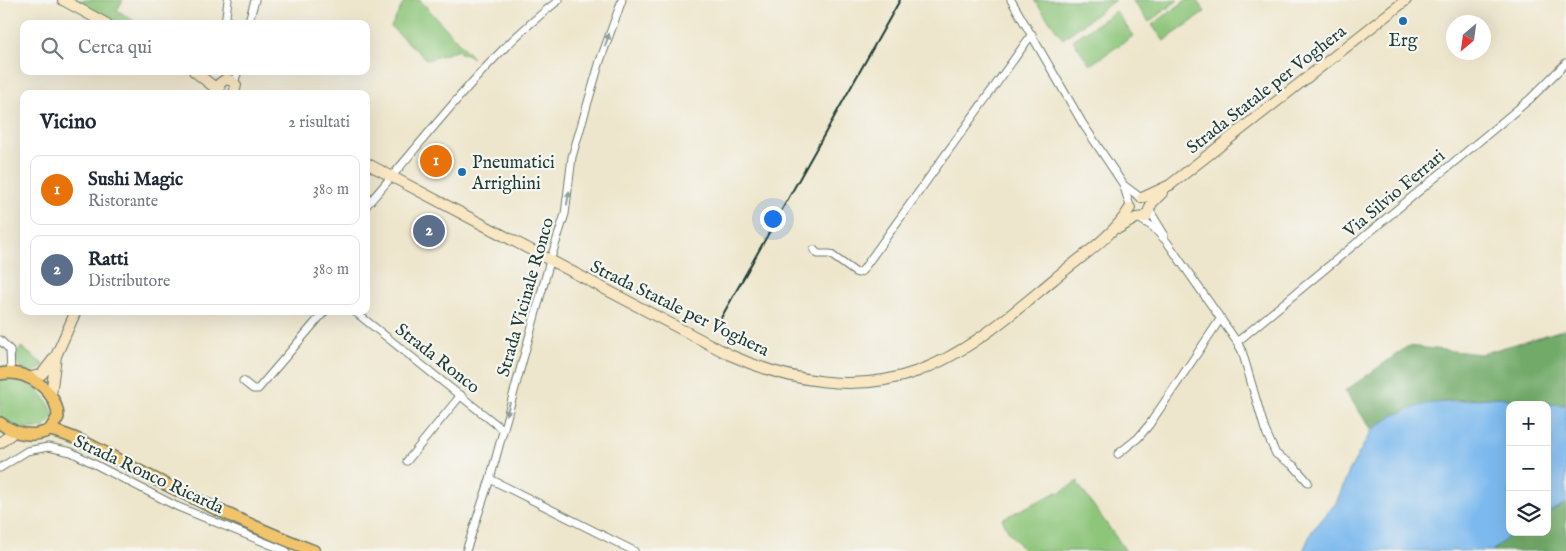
<!DOCTYPE html>
<html lang="it">
<head>
<meta charset="utf-8">
<style>
	body { margin:0; font-family:"IM FELL English",serif; background:#f6f6f7; color:#1f2937 }
	.controls { position:absolute; right:15px; bottom:15px; display:grid; overflow:hidden; border-radius:10px; box-shadow:0 5px 20px #0002 }
	.controls button { width:45px; height:45px; display:grid; place-items:center; padding:0; border:0; border-bottom:1px solid #e0e1e3; background:#fff; color:#1f2937; font:25px sans-serif }
	.compass { position:absolute; left:1446px; top:15px; width:45px; height:45px; border-radius:50%; background:#fff; box-shadow:0 5px 20px #0002; rotate:209deg }
	.you { position:absolute; left:772px; top:218px; width:18px; height:18px; margin:-12px; border:4px solid #fff; border-radius:50%; background:#1a73e8; box-shadow:0 0 0 8px #1a73e833 }
	.badge { display:grid; place-items:center; width:32px; height:32px; border-radius:50%; background:#1a73e8; color:#fff; font-size:16px; font-weight:700 }
	.pin { position:absolute; translate:-50% -50%; border:2px solid #fff; box-shadow:0 1px 5px #0006 }
	.list { margin:0; padding:0; list-style:none }
	h2 { display:flex; justify-content:space-between; align-items:center; height:65px; margin:0; padding:0 20px; font-size:21px }
	h2 small { font-size:16px; font-weight:400; color:#747a83 }
	.list li { display:grid; grid-template-columns:32px 1fr auto; gap:15px; align-items:center; box-sizing:border-box; height:70px; margin:0 10px 10px; padding:0 10px; border:1px solid #e0e1e3; border-radius:10px }
	.list b { display:block; font-size:19px; white-space:nowrap }
	.list p { margin:0; font-size:16px; white-space:nowrap; color:#747a83 }
	.list em { font-size:16px; font-style:normal; color:#747a83 }
	.icon { flex:none; width:28px; height:28px; fill:none; stroke:currentColor; stroke-width:2; stroke-linecap:round; stroke-linejoin:round }
	.map { position:relative; flex:none; width:1566px; height:551px; overflow:hidden }
	.search { position:absolute; background:#fff; box-shadow:0 5px 20px #0002; left:20px; top:20px; width:350px; height:55px; display:flex; align-items:center; gap:12px; box-sizing:border-box; padding:0 18px; border-radius:10px; color:#747a83; font-size:19px }
	.panel { position:absolute; background:#fff; box-shadow:0 5px 20px #0002; left:20px; top:90px; width:350px; height:225px; border-radius:10px }
	.map>svg:first-child { display:block }
	.green { fill:#8dc579; stroke:#568156 }
	.forest { fill:#72aa69; stroke:#48744e }
	.water { fill:#7bb9ee; stroke:#4d7b91 }
	.lines { fill:none; stroke-linecap:round; stroke-linejoin:round }
	.minor-casing { stroke:#677869; stroke-width:9 }
	.secondary-casing { stroke:#677869; stroke-width:12 }
	.primary-casing { stroke:#677869; stroke-width:14 }
	.minor { stroke:#fff; stroke-width:7 }
	.secondary { stroke:#f9e7c3; stroke-width:10 }
	.primary { stroke:#f1c36a; stroke-width:11 }
	.rail { stroke:#1f3d34; stroke-width:2 }
	.oneway { fill:#8f9e9a }
	.poi-dot { fill:#1f6fb2; stroke:#f6f6f2; stroke-width:2 }
	.labels { text-anchor:middle; stroke-width:4.5; stroke-linejoin:round; paint-order:stroke }
	.poi-label { font-size:18px; fill:#1f3d34; stroke:#f6f6f2 }
	.street-label { font-size:18px; fill:#1f3d34; stroke:#f6f6f2 }
</style>
</head>
<body>
<div class="map">
<svg width="1566" height="551" viewBox="0 0 1566 551">
	<rect width="100%" height="100%" fill="#f6f6f2"/>
	<filter id="ink" filterUnits="userSpaceOnUse"><feTurbulence type="fractalNoise" baseFrequency=".02" numOctaves="2"/><feDisplacementMap in="SourceGraphic" scale="10" xChannelSelector="R" yChannelSelector="G"/><feConvolveMatrix kernelMatrix="1 2 1 2 8 2 1 2 1" color-interpolation-filters="sRGB"/></filter>
	<filter id="wash" filterUnits="userSpaceOnUse"><feTurbulence type="fractalNoise" baseFrequency=".0096" numOctaves="4" result="noise"/><feDisplacementMap in="SourceGraphic" scale="20" xChannelSelector="R" yChannelSelector="G"/><feGaussianBlur stdDeviation="1.12" result="paint"/><feColorMatrix in="noise" values="0 0 0 0 0 0 0 0 0 0 0 0 0 0 0 0 0 1.4 0 .05"/><feComposite in="paint" operator="in"/></filter>
	<g filter="url(#wash)">
		<rect width="100%" height="100%" fill="#eee6cc"/>
		<path class="green" d="M 74,0 L 123,0 L 117,10 L 139,24 L 117,24 Z
			M 405,0 L 420,0 L 473,58 L 467,54 L 460,53 L 459,50 L 427,60 L 391,27 Z
			M 1034,0 L 1115,0 L 1063,39 Z
			M 1132,0 L 1178,0 L 1149,22 Z
			M 1186,0 L 1196,0 L 1205,12 L 1164,41 L 1152,25 Z
			M 1116,11 L 1133,36 L 1090,65 L 1073,40 Z
			M 21,347 L 44,365 C 33,377 18,372 15,356 Z
			M 0,379 C 26,377 47,391 54,417 L 44,428 C 27,429 13,429 0,417 Z
			M 1078,481 L 1078,484 L 1126,551 L 1024,551 L 1009,532 L 1002,519 L 1057,492 L 1059,493 Z"/>
		<path class="forest" d="M 1566,329 L 1566,405 L 1523,403 L 1500,397 L 1451,400 L 1394,415 L 1372,430 L 1345,391 L 1408,346 L 1481,354 Z
			M 1566,503 L 1566,551 L 1492,551 L 1514,532 L 1547,532 L 1547,513 Z"/>
		<path class="water" d="M 1500,397 L 1523,403 L 1566,405 L 1566,503 L 1547,513 L 1547,405 L 1510,405 L 1510,532 L 1514,532 L 1492,551 L 1303,551 L 1312,531 L 1336,503 L 1350,469 L 1372,430 L 1394,415 L 1425,404 Z"/>
	</g>
	<g filter="url(#ink)">
		<g class="lines">
			<defs>
				<path id="minor" d="M 1011,0 L 1083,124 L 1123,184 L 1130,206
					M 225,24 L 228,0
					M 248,24 L 255,0
					M 234,83 L 238,71
					M 1125,186 L 1141,198
					M 366,206 C 428,137 485,56 559,0
					M 1150,211 L 1164,234
					M 1138,218 L 1153,227 L 1167,242 L 1237,342 L 1242,351 L 1265,430 L 1276,454 L 1294,466 L 1308,482
					M 814,250 L 818,254 L 830,254 L 855,272 L 858,273 L 862,271 L 1032,34
					M 354,311 L 502,429
					M 0,340 L 10,350 L 11,373
					M 1237,342 L 1530,99 L 1566,63
					M 243,381 L 253,389 L 258,389 L 325,311
					M 1118,454 L 1138,438 L 1149,425 L 1221,318
					M 407,461 L 461,395
					M 0,468 L 27,451 L 48,447 L 71,452 L 176,506 L 286,551
					M 490,479 L 634,551
					M 466,551 L 490,479 L 550,261 L 565,214 L 572,157 L 600,61 L 622,0"/>
				<path id="secondary" d="M 63,0 L 107,24
					M 194,71 L 218,90
					M 220,94 L 219,84 L 226,79 L 232,81 L 236,85 L 234,94
					M 366,163 L 730,355 C 788,381 856,394 918,371 C 968,353 1013,313 1053,280 C 1079,258 1112,238 1130,208
					M 1142,198 L 1170,185 L 1406,0
					M 1119,228 L 1136,218 L 1146,217 L 1152,203 L 1162,193
					M 29,378 L 42,374 L 55,357
					M 51,395 L 56,356 L 76,311
					M 0,443 L 15,431"/>
				<path id="primary" d="M 0,374 C 26,368 57,390 58,417 L 50,430 C 33,438 15,434 0,423
					M 50,430 C 86,439 114,459 147,475 C 202,503 257,529 314,551"/>
			</defs>
			<use href="#minor" class="minor-casing"/>
			<use href="#secondary" class="secondary-casing"/>
			<use href="#primary" class="primary-casing"/>
			<use href="#minor" class="minor"/>
			<use href="#secondary" class="secondary"/>
			<use href="#primary" class="primary"/>
			<path class="rail" d="M 717,325 L 900,0"/>
		</g>
		<defs><path id="oneway-solid" d="M-6-.8H1V-3.2L6.5 0L1 3.2V.8H-6Z" transform="scale(1.25)"/></defs>
		<g class="oneway">
			<use href="#oneway-solid" transform="translate(607 40) rotate(-71)"/>
			<use href="#oneway-solid" transform="translate(568 198) rotate(-81)"/>
			<use href="#oneway-solid" transform="translate(508 409) rotate(106)"/>
		</g>
	</g>
	<g class="poi-dot">
		<circle cx="1403" cy="21" r="5"/>
		<circle cx="462" cy="172" r="5"/>
	</g>
	<g class="labels">
		<g class="poi-label">
			<text x="1403" y="46">Erg</text>
			<text x="472" y="168" text-anchor="start">Pneumatici<tspan x="472" dy="21">Arrighini</tspan></text>
		</g>
		<g class="street-label">
			<text transform="translate(1266 89) rotate(-38)" y="6">Strada Statale per Voghera</text>
			<text transform="translate(1394 193) rotate(-40)" y="6">Via Silvio Ferrari</text>
			<text transform="translate(525 297) rotate(-74)" y="6">Strada Vicinale Ronco</text>
			<text transform="translate(680 308) rotate(26)" y="6">Strada Statale per Voghera</text>
			<text transform="translate(438 358) rotate(38)" y="6">Strada Ronco</text>
			<text transform="translate(149 474) rotate(25)" y="6">Strada Ronco Ricarda</text>
		</g>
	</g>
</svg>
<div class="controls">
<button>+</button>
<button>−</button>
<button><svg class="icon" aria-label="layers" viewBox="0 0 24 24"><path d="M12 4l9 5-9 5-9-5zM3 14l9 5 9-5"/></svg></button>
</div>
<svg class="compass" viewBox="-18 -18 36 36"><path d="M0-13l5 13h-10z" fill="#e53935"/><path d="M0 13l5-13h-10z" fill="#747a83"/></svg>
<div class="you"></div>
<div class="pin badge" style="left:436px;top:161px;background:#e8710a">1</div>
<div class="pin badge" style="left:429px;top:231px;background:#5c6f8a">2</div>
<div class="search"><svg class="icon" aria-label="search" viewBox="0 0 24 24"><circle cx="10" cy="10" r="6"/><path d="M15 15l6 6"/></svg>Cerca qui</div>
<section class="panel">
<h2>Vicino<small>2 risultati</small></h2>
<ul class="list">
<li><span class="badge" style="background:#e8710a">1</span><div><b>Sushi Magic</b><p>Ristorante</p></div><em>380 m</em></li>
<li><span class="badge" style="background:#5c6f8a">2</span><div><b>Ratti</b><p>Distributore</p></div><em>380 m</em></li>
</ul>
</section>
</div>
</body>
</html>
